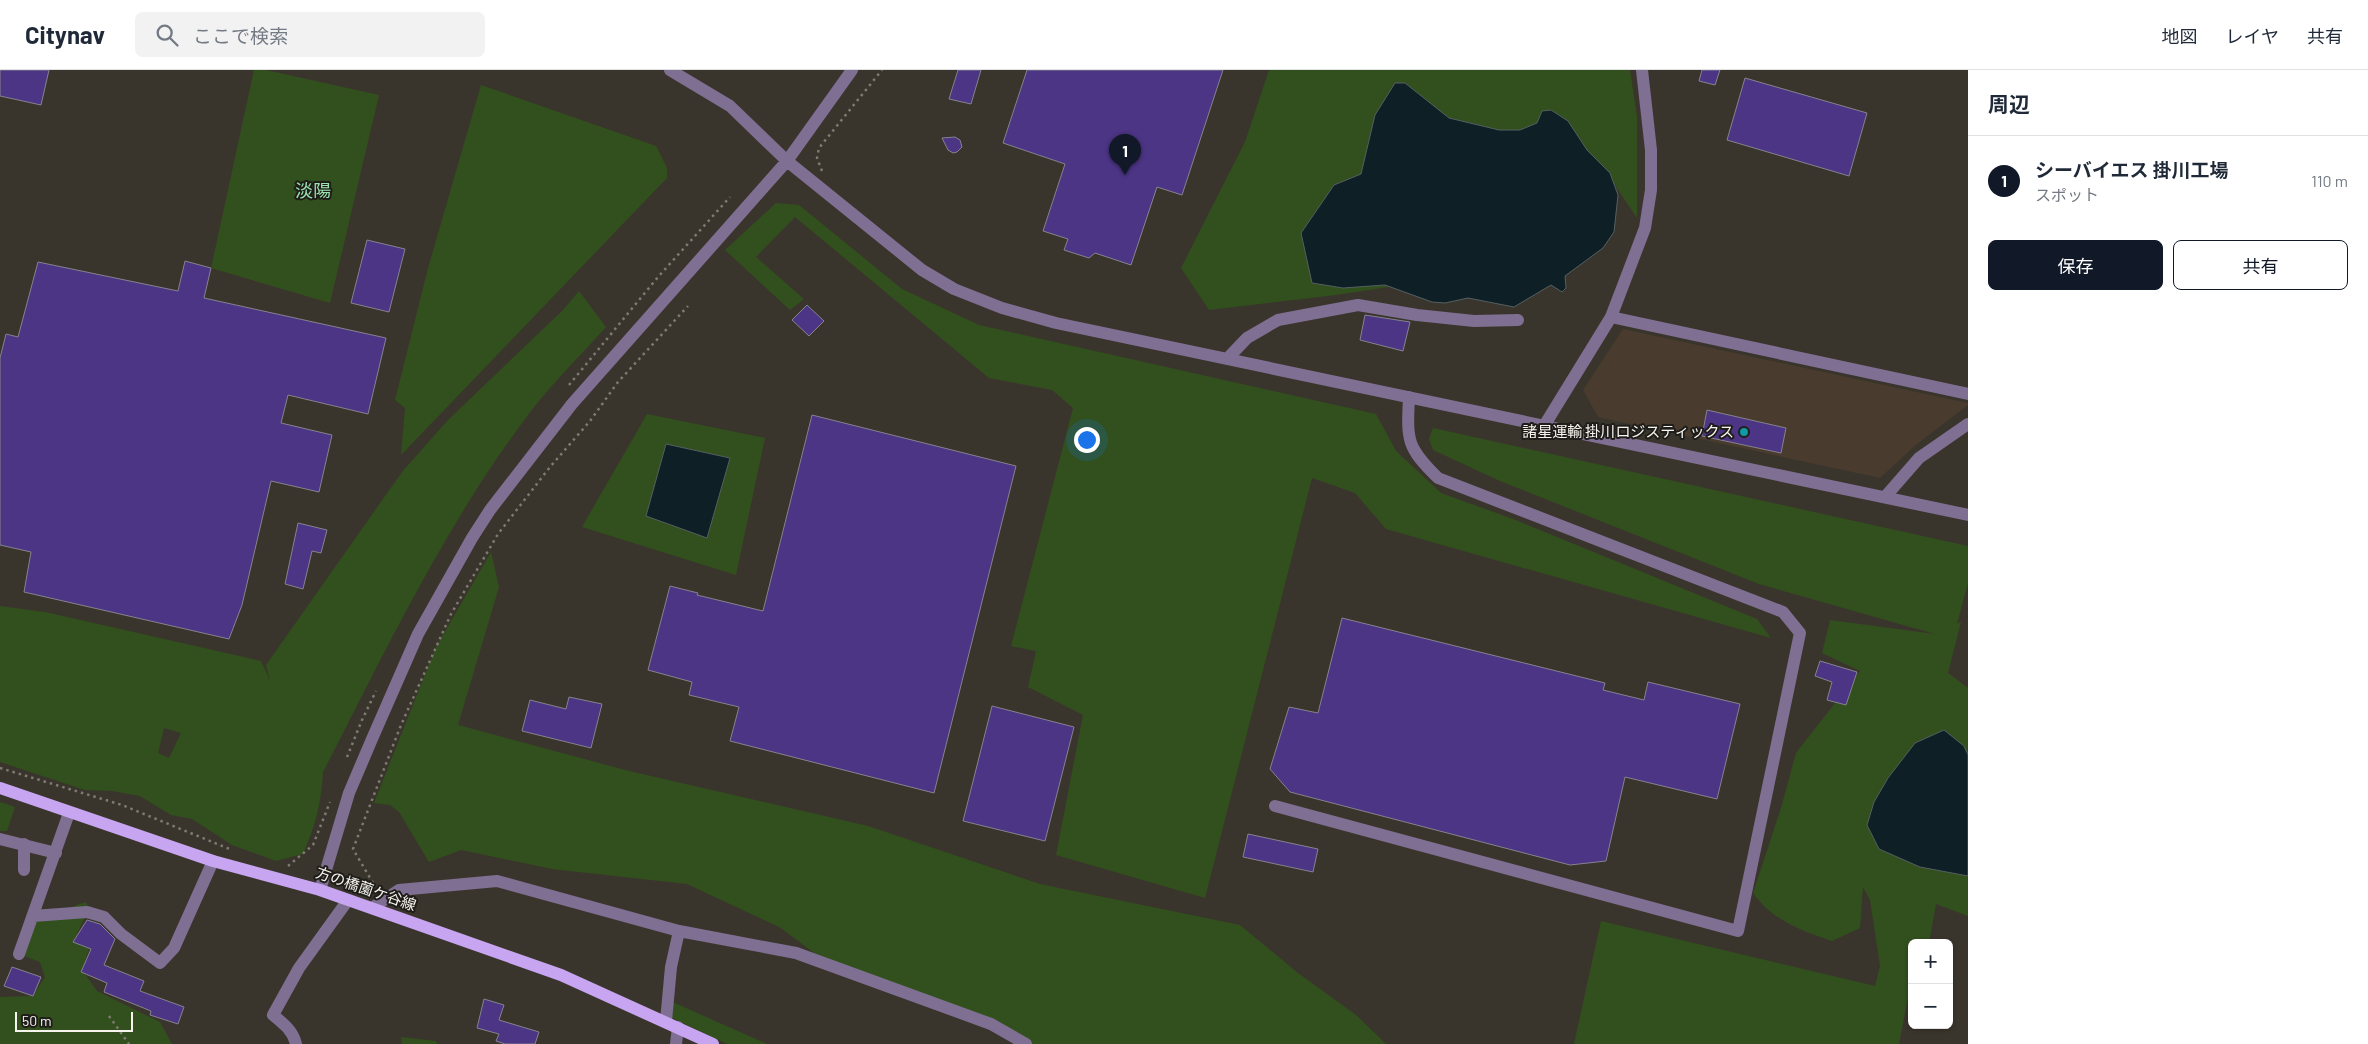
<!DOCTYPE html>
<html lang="ja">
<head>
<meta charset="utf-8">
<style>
	body { margin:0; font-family:Barlow,"Noto Sans JP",sans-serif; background:#f2f2f3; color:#1f2937 }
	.controls { position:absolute; right:15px; bottom:15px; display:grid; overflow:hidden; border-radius:8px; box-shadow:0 1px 4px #0004 }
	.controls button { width:45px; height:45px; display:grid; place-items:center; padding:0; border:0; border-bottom:1px solid #e0e1e3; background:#fff; color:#1f2937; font:25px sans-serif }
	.scale { position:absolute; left:15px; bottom:12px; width:118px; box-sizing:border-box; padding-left:5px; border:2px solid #f7f4ef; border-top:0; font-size:14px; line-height:18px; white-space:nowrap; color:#f7f4ef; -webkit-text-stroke:4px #1f1d19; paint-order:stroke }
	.you { position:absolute; left:1086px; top:369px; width:18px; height:18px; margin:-12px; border:4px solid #fff; border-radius:50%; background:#1a73e8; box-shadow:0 0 0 8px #1a73e833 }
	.badge { display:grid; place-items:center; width:32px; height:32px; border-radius:50%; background:#111827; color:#fff; font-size:16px; font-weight:700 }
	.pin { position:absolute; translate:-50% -41px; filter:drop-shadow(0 1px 2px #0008) }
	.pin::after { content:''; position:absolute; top:26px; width:18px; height:15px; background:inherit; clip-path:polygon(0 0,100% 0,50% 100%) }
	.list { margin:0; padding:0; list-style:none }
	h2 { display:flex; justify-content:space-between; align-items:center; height:65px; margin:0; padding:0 20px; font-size:21px }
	h2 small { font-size:16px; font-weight:400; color:#747a83 }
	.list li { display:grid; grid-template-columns:32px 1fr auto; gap:15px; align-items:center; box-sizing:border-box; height:90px; padding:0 20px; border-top:1px solid #e0e1e3 }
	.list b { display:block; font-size:19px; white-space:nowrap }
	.list p { margin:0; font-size:16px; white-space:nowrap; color:#747a83 }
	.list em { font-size:16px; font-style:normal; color:#747a83 }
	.actions { display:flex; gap:10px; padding:15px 20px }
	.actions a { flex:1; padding:11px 0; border:1px solid #111827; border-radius:8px; text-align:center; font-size:18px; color:#111827 }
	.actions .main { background:#111827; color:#fff }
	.icon { flex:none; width:28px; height:28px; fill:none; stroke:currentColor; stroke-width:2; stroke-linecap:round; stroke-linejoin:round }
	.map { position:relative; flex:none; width:1968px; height:974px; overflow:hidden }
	header { display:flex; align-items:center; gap:30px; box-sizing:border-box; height:70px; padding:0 25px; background:#fff; border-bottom:1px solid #e0e1e3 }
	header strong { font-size:24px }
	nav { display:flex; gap:28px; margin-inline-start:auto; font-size:18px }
	.search { width:350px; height:45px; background:#f2f2f3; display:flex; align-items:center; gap:12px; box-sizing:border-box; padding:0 18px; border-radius:8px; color:#747a83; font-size:19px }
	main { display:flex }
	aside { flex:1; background:#fff }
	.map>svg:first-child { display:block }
	.industrial { fill:#493b2d }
	.green { fill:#32501d; fill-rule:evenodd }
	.water { fill:#0f1f26; stroke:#555f62 }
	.building { fill:#4c3585; stroke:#85838e }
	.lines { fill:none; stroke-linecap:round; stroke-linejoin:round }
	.path { stroke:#7f7a73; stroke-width:2.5; stroke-dasharray:2.5 4; stroke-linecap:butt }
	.minor { stroke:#7f6f93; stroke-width:12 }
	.major { stroke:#c7a5f0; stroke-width:12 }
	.culture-dot { fill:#0f9aa8; stroke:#1f1d19; stroke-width:2 }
	.labels { text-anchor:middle; stroke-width:4; stroke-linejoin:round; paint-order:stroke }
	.poi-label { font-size:15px; fill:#f7f4ef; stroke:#1f1d19; text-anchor:end }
	.street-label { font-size:15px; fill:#f7f4ef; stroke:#1f1d19 }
	.quarter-label { font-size:18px; fill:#9be2b0; stroke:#1f1d19 }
</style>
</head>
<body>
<header>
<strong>Citynav</strong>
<div class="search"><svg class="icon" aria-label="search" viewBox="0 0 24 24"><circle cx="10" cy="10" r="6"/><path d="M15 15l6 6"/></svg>ここで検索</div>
<nav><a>地図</a><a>レイヤ</a><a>共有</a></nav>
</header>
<main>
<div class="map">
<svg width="1968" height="974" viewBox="0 0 1968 974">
	<rect width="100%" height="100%" fill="#3a352c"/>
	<path class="industrial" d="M 1623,259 L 1968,333 L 1968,335 L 1917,374 L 1880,408 L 1598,347 L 1583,320 Z"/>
	<path class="green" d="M 254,0 L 266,0 L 379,25 L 330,233 L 211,198 Z
		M 1269,0 L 1630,0 L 1637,47 L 1637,148 L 1602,96 L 1434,210 L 1336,225 L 1209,240 L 1181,198 L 1245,72 Z
		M 481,15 L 656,76 L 667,98 L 667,108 L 401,385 L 405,338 L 395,330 L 428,198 Z
		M 776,133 L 799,135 L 902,219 L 979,255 L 1376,344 L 1396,381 L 1441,423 L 1513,449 L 1757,549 L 1771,568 L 1386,459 L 1355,423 L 1312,408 L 1205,828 L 1056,785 L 1083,645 L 1028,617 L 1036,581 L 1011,576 L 1073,338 L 1052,320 L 989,308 L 795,147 L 756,187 L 804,229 L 790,240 L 725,180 Z
		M 579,221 L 606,257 C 580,286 551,314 528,345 C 445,455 386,580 323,702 C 321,734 316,754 303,784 L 276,791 L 232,775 L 192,749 L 171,745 L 140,726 L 112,721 L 85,720 L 0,692 L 0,536 L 45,542 L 261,591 L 270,611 L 266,595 L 402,402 L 448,350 L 563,240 ZM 164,658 L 181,663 L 169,688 L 158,683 Z
		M 647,344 L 765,368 L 736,505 L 582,457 Z
		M 1433,358 L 1968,476 L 1968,513 L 1957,554 L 1961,552 L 1948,603 L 1968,618 L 1968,846 L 1936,834 L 1929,873 L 1912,873 L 1912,907 L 1899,974 L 1574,974 L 1601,851 L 1875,916 L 1880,896 L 1870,830 L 1863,817 L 1860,858 L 1832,871 C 1801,861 1772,850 1753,823 L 1781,738 L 1796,683 L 1860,601 L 1822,583 L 1830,550 L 1935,564 L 1759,514 L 1500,411 L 1433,380 L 1429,369 Z
		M 491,482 L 499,517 L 458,655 L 629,701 L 868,756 L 1040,814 L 1240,855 L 1298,903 L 1356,945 L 1386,974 L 1025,974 L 818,886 L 781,858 L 687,814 L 552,799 L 461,780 L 429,792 L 399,742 L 390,735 L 374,733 L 436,577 Z
		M 0,732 L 15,737 L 7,761 L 0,761 Z
		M 86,832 L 89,839 L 73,872 L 89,879 L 82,900 L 97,921 L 160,952 L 172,974 L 0,974 L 0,927 L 33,926 L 45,907 L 40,892 L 19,884 L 36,849 Z
		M 668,930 L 767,974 L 727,974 L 666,945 Z
		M 401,967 L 436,971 L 437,974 L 402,974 Z"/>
	<path class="water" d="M 1395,13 L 1405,13 L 1449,48 L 1499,60 L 1520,60 L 1537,53 L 1542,41 L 1551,40 L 1568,51 L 1587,80 L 1610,103 L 1618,125 L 1614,162 L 1603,178 L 1565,206 L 1566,218 L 1562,222 L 1551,215 L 1514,237 L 1468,228 L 1445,233 L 1432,232 L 1385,215 L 1343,218 L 1312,213 L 1301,163 L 1334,115 L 1361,104 L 1375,45 Z
		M 666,374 L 730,388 L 707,468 L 646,446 Z
		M 1944,660 L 1964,676 L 1968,685 L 1968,806 L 1920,797 L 1879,779 L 1867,755 L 1874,732 L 1888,708 L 1915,673 Z"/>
	<path class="building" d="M 0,0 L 49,0 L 41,35 L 0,26 Z
		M 958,0 L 981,0 L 971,34 L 949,29 Z
		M 1027,0 L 1223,0 L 1182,125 L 1157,117 L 1131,195 L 1095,183 L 1089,188 L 1064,180 L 1068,169 L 1043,161 L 1065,94 L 1003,73 Z
		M 1702,0 L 1720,0 L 1715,15 L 1699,11 Z
		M 1745,8 L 1867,43 L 1849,106 L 1727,70 Z
		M 955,67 L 960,70 L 962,77 L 957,82 L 953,83 L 948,80 L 942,68 Z
		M 367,170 L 405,179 L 389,242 L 351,233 Z
		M 185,191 L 211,198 L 204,228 L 386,268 L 368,344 L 288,325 L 281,353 L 332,365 L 319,422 L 271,411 L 242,535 L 229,569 L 24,522 L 31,482 L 0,475 L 0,288 L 6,264 L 18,267 L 38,192 L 178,221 Z
		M 807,235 L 824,251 L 809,266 L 792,250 Z
		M 1365,245 L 1410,252 L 1403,281 L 1360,270 Z
		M 1707,340 L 1786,358 L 1781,383 L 1702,366 Z
		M 812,345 L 1016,396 L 934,723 L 730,671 L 739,637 L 689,625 L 692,612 L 648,600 L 670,516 L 698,523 L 697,525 L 763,541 Z
		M 298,453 L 327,460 L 321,483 L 312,481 L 303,519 L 285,514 Z
		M 1342,548 L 1605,613 L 1603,620 L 1644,630 L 1648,612 L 1740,634 L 1717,729 L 1625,707 L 1606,791 L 1570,795 L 1290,722 L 1270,699 L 1289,637 L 1318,643 Z
		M 1820,591 L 1857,602 L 1846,635 L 1827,630 L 1832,612 L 1815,606 Z
		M 569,627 L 602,634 L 591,678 L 522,661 L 530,630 L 566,639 Z
		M 992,636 L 1074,657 L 1045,771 L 963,751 Z
		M 1248,764 L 1318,779 L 1313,802 L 1243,787 Z
		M 87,850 L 100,854 L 115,869 L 104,895 L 144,911 L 140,921 L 184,937 L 178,954 L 150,945 L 151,941 L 104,922 L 107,913 L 81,902 L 91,879 L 73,872 Z
		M 12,897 L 41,907 L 33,926 L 4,916 Z
		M 484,929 L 504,935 L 499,950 L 539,962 L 535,974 L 505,974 L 496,971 L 499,964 L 477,958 Z"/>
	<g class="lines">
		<path class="path" d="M 822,101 L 817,88 L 819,78 L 882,0
			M 569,315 L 658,207 L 730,127
			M 347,687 L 362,650 L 376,621
			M 0,698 L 122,735 L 232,780
			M 288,796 L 313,775 L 330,732
			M 373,813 L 353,779 L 401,655 L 451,544 L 498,464 L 550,397 L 590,351 L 618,312 L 688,236
			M 109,946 L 129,974"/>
		<path class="minor" d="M 670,0 L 730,36 L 787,91 L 922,200 L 954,219 L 1002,238 L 1056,253 L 1968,445
			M 1611,247 L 1968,324
			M 1227,289 L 1247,268 L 1278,250 L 1358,235 L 1417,245 L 1474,251 L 1518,250
			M 1544,356 L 1611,247 L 1645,158 L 1651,120 L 1651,80 L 1642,0
			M 1885,427 L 1919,388 L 1968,354
			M 1275,736 L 1738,861 L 1800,563 L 1783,542 L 1438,408 C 1406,377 1407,370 1409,327
			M 0,769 L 56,783
			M 24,800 L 24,774
			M 320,820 L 349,723 L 372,669 L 418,564 L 472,468 L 490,440 L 572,334 L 787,91 L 852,0
			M 372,838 L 399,820 L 497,811 L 679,861 L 796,883 L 991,954 L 1026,974
			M 33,846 L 87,842 L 104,847 L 121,864 L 160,893 L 174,878 L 213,791
			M 19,884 L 69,743
			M 666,951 L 671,897 L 679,861
			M 296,974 C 293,961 284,954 273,945 L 299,898 L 348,830
			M 676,974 L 678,957"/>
		<path class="major" d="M 0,718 L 213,791 L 320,820 L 561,905 L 713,974"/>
	</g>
	<circle class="culture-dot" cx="1744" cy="362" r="5"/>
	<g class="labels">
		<g class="poi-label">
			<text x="1734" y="367">諸星運輸 掛川ロジスティックス</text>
		</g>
		<g class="street-label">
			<text transform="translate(366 819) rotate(19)" y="5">方の橋薗ケ谷線</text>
		</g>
		<g class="quarter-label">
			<text x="313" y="127">淡陽</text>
		</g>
	</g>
</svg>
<div class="controls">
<button>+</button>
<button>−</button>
</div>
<div class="scale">50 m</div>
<div class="you"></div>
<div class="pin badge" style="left:1125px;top:105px">1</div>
</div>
<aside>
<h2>周辺<small></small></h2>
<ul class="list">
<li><span class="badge">1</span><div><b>シーバイエス 掛川工場</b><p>スポット</p></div><em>110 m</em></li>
</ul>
<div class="actions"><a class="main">保存</a><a>共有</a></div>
</aside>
</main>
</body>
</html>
